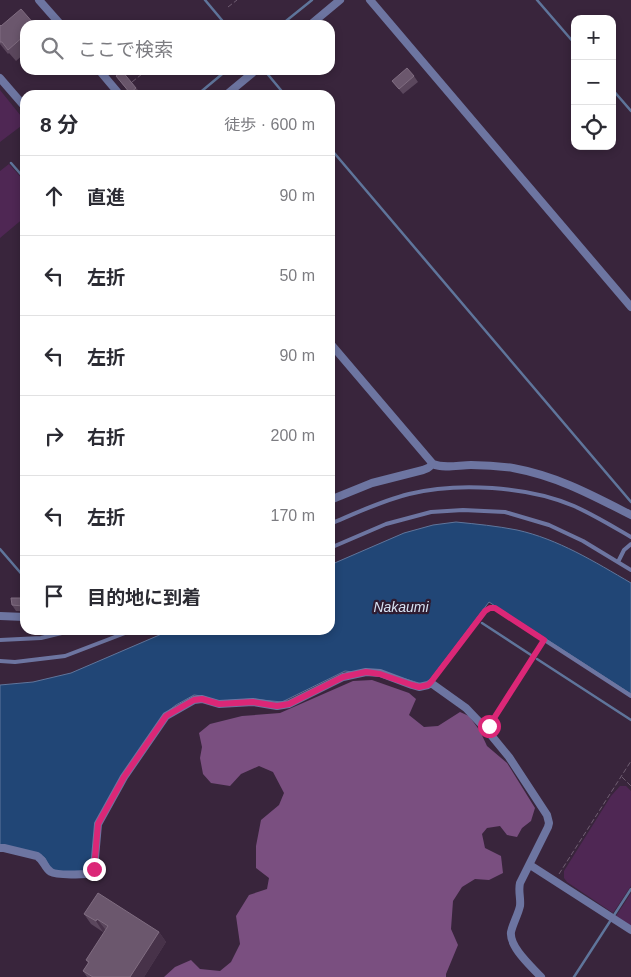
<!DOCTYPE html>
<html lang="ja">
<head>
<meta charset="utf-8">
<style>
	body { margin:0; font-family:Arial,"Noto Sans JP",sans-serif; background:#f7f7f7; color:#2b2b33 }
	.controls { position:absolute; right:15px; top:15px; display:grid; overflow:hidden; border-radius:10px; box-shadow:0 2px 8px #0003 }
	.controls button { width:45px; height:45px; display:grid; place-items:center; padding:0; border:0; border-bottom:1px solid #e1e1e2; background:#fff; color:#2b2b33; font:25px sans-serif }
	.stop { position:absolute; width:15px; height:15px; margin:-11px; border:4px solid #db2777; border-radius:50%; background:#fff }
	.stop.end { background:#db2777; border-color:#fff; box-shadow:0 1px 5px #0008 }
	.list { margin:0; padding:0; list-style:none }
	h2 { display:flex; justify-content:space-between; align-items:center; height:65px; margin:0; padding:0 20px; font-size:21px }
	h2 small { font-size:16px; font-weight:400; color:#7c7c81 }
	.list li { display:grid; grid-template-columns:32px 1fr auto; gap:15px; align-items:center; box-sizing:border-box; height:80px; padding:0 20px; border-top:1px solid #e1e1e2 }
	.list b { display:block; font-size:19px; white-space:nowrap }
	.list em { font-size:16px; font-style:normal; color:#7c7c81 }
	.icon { flex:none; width:28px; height:28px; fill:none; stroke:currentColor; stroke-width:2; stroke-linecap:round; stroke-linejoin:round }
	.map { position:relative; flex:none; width:631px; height:977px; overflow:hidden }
	.search { position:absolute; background:#fff; box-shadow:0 2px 8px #0003; left:20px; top:20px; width:315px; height:55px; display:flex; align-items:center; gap:12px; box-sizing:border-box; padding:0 18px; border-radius:15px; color:#7c7c81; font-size:19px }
	.panel { position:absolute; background:#fff; box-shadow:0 2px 8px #0003; left:20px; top:90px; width:315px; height:545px; border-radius:15px }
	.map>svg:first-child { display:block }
	.green { fill:#4f2754 }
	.forest { fill:#7a4f80 }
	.water { fill:#214676; stroke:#5f759b }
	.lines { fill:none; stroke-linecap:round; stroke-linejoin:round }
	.stream { stroke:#5f759b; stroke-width:2.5 }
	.path { stroke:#705e72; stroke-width:1; stroke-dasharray:5 2.5; stroke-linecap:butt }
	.service { stroke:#6d75a1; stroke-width:4 }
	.minor { stroke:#6d75a1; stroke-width:8 }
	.wall { fill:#5b475d }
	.shaded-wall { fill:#473249 }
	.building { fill:#6b576d; stroke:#806d81 }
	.route { stroke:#db2777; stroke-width:6 }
	.labels { text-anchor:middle; stroke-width:4.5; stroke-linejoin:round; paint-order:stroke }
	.water-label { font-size:14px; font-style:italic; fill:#d8e3f3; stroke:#2f1c31 }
</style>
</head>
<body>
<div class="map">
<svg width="631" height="977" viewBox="0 0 631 977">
	<rect width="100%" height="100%" fill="#39253c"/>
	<path class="green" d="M 0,90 L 25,121 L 25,123 L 0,142 Z
		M 9,164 L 25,182 L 25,217 L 0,238 L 0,171 Z
		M 620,786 L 626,786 L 631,791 L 631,886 L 613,913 L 567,882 L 564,878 L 564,871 L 611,796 Z
		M 631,893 L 631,926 L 616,916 Z"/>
	<path class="forest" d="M 372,680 L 409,693 L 416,699 L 409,715 L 424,727 L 438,726 L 460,712 L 469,716 L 480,731 L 487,746 L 507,763 L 535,808 L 531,821 L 522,828 L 517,837 L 507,835 L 500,826 L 487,828 L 482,834 L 485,848 L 501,856 L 503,873 L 489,880 L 475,879 L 462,887 L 453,901 L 451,929 L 458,945 L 446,974 L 446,977 L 164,977 L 175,967 L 191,960 L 200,969 L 220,971 L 231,962 L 240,944 L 236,916 L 249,895 L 267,889 L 269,878 L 256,868 L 256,846 L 261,820 L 279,805 L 284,793 L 273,772 L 259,766 L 241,774 L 230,786 L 211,783 L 203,774 L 200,758 L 202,747 L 199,733 L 210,724 L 242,716 L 280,713 L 353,681 Z"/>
	<path class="water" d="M 456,522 C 476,524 497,526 517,530 C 558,539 595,562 631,583 L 631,694 L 489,602 L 432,677 L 429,681 L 422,684 L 376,670 L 353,672 L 345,671 L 282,702 L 252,699 L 219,701 L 202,696 L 194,695 L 176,705 L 163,715 L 95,823 L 93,864 L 85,872 L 56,872 L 50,868 L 45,858 L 38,854 L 0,846 L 0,685 L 33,682 L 71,673 L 171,630 L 330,630 L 330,565 L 404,533 L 433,525 Z"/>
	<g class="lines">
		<path class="stream" d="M 205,0 L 226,25
			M 537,0 L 575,44
			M 281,25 L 312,0
			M 265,71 L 285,95
			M 612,89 L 631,111
			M 197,95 L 227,70
			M 330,148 L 631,502
			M 11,163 L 25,179
			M 0,549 L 25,578
			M 482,623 L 531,655
			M 537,659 L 631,720
			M 574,977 L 631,889"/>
		<path class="path" d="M 228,7 L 237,0
			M 132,82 L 147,70
			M 491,723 L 542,645
			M 622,777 L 631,786
			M 559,874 L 631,761"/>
		<path class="service" d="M 330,524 C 356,513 381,501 409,494 C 457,482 528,486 574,506 C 594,515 612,526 631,537
			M 330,548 L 386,524 L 431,512 L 463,510 L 505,512 L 549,525 L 583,541 L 631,570
			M 618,562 L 624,550 L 631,544
			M 0,640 L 41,638 L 74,630
			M 0,661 L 15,662 L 65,656 L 133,630
			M 435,677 L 485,611 L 490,608 L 495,608 L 631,696"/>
		<path class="minor" d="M 39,0 L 61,25
			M 370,0 L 631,307
			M 310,25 L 340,0
			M 99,70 L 120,95
			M 0,78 L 25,107
			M 226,95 L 256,70
			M 330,343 L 433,464 C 444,469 459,465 471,465 C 485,465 499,466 513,468 C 557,476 592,495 631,515
			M 330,500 L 372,483 L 423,470 L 428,468 L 433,464
			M 0,616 L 25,617
			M 0,848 L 4,848 L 37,856 C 45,861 44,868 51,872 C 57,876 79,874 88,874 L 94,869 L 98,824 L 124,777 L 166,716 L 194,700 L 202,699 L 219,704 L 253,702 L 277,706 L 289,704 L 343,677 L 366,672 L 380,673 L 412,685 L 419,687 L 428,685 L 431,683 L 466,708 L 486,729 L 509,757 L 547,815 L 549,823 L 548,827 L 520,883 C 518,891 521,898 520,906 C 518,915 513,923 511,932 C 509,947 532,967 541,977
			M 530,865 L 631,930"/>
	</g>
	<path class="wall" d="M 0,25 L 1,26 L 25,25 L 25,53 L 16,61 L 9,53 L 8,54 L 0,44 Z
		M 116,76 L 136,88 L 138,90 L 131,95 Z
		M 414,76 L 418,82 L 403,94 L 392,81 Z
		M 25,602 L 25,611 L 16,611 L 12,605 Z
		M 84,914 L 159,932 L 166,942 L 144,977 L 87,977 L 83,971 L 88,963 L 86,960 L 106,930 L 105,929 L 103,932 L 91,924 Z"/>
	<path class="shaded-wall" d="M 22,598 L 25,602 L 25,609 L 23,606 Z
		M 97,919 L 105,929 L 103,932 L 96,921 Z
		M 159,932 L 166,942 L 144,977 L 130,977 Z"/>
	<path class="building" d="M 21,9 L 35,25 L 25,25 L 25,35 L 8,50 L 2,42 L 0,42 L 0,25 L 1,26 Z
		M 407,68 L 414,76 L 399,89 L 392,81 Z
		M 122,71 L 136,88 L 130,93 L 116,76 Z
		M 11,598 L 22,598 L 23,606 L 12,605 Z
		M 98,893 L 159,932 L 130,977 L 93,977 L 83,971 L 89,962 L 86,960 L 108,926 L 97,919 L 96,921 L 84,914 Z"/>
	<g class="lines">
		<path class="route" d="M 94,869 L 98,824 L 124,777 L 166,716 L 194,700 L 202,699 L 219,704 L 253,702 L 277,706 L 289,704 L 343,677 L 366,672 L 380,674 L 412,685 L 419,687 L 428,685 L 431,682 L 485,611 L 490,608 L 495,608 L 544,640 L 489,726"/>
	</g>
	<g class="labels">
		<g class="water-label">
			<text x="401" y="612">Nakaumi</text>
		</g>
	</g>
</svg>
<div class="controls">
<button>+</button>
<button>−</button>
<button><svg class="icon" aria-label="locate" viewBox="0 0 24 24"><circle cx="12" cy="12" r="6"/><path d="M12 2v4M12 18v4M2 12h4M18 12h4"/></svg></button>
</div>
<div class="stop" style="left:489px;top:726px"></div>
<div class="stop end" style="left:94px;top:869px"></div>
<div class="search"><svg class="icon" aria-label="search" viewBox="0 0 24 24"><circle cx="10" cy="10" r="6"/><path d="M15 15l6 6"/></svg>ここで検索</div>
<section class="panel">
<h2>8 分<small>徒歩 · 600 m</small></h2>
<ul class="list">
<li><svg class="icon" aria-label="ahead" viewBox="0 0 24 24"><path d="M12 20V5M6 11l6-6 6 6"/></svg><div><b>直進</b></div><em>90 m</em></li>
<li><svg class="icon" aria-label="left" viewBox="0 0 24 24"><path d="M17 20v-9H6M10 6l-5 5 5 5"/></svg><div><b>左折</b></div><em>50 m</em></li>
<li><svg class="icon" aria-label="left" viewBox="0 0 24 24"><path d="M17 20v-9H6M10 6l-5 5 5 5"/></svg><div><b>左折</b></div><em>90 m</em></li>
<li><svg class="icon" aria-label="right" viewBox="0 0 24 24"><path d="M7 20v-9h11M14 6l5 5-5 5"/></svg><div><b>右折</b></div><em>200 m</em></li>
<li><svg class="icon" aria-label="left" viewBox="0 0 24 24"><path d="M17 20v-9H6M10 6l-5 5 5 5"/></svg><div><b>左折</b></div><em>170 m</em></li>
<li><svg class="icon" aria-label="arrive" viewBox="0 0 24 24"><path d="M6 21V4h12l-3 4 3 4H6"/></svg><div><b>目的地に到着</b></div></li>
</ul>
</section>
</div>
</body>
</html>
